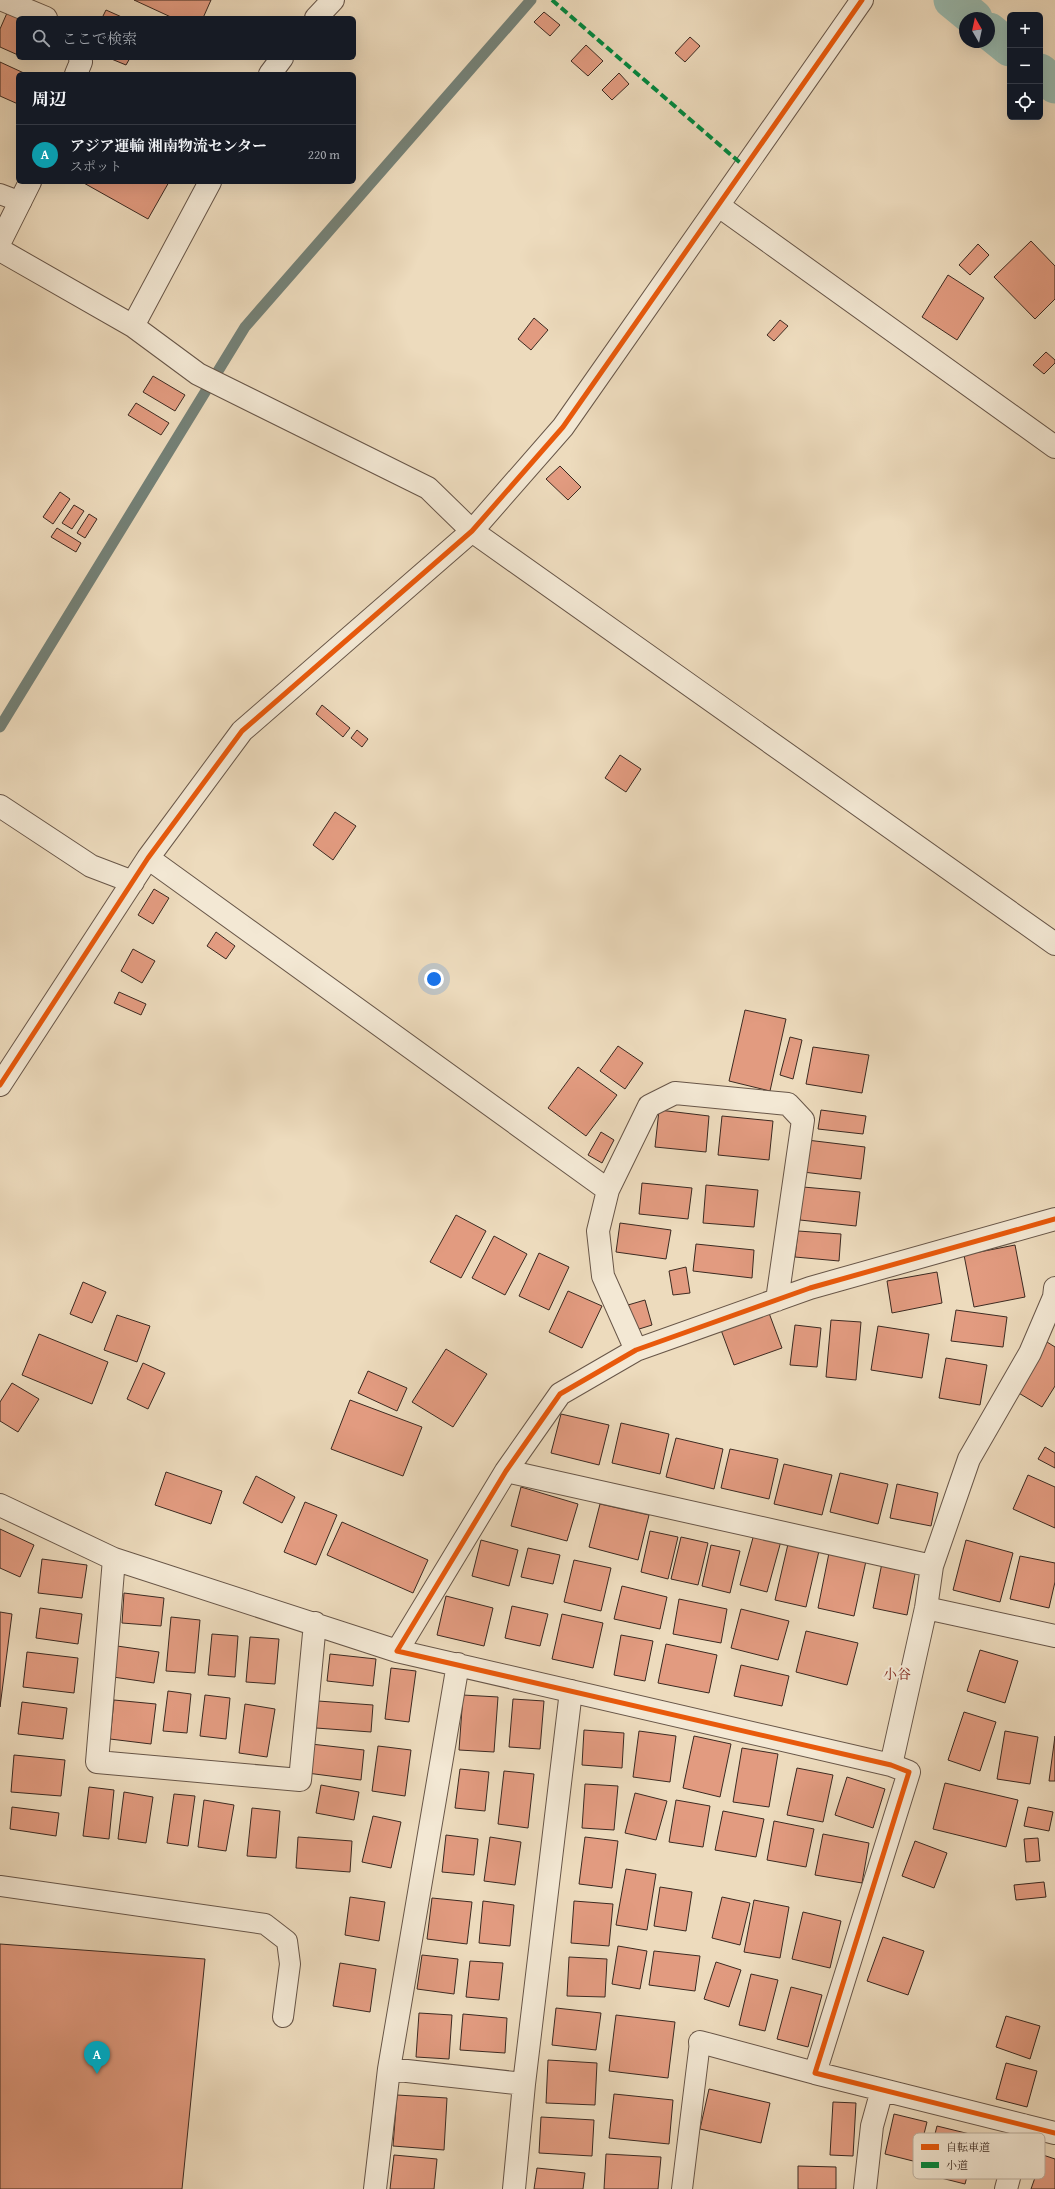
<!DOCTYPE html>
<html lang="ja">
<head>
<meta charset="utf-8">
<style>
	body { margin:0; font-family:"Gentium Book Plus","Noto Serif JP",serif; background:#20242c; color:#f1f3f6 }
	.controls { position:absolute; right:12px; top:12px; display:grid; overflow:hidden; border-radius:6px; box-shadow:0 4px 16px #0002 }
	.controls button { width:36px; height:36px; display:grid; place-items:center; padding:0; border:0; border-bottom:1px solid #363941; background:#171b24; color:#f1f3f6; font:20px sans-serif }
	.compass { position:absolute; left:959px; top:12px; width:36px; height:36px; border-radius:50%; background:#171b24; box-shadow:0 4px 16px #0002; rotate:351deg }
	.you { position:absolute; left:434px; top:979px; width:14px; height:14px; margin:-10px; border:3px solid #fff; border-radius:50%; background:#1a73e8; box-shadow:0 0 0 6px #1a73e833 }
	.badge { display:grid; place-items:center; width:26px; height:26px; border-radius:50%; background:#c59692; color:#fff; font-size:13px; font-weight:700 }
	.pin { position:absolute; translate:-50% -33px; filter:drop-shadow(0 1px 2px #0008) }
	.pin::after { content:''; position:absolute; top:21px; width:14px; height:12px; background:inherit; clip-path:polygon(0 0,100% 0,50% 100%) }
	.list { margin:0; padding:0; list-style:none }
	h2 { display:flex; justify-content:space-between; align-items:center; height:52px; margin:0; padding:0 16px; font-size:17px }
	h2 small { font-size:13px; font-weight:400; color:#9ea1a6 }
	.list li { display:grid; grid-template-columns:26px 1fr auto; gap:12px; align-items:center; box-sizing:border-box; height:60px; padding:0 16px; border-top:1px solid #363941 }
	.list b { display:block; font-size:15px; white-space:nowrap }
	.list p { margin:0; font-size:13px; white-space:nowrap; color:#9ea1a6 }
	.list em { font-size:13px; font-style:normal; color:#9ea1a6 }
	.icon { flex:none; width:22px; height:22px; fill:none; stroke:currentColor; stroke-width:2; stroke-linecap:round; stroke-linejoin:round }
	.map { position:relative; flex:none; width:1055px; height:2189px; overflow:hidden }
	.search { position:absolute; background:#171b24; box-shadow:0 4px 16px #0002; left:16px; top:16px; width:340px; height:44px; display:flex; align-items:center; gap:10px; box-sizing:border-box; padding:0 14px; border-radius:6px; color:#9ea1a6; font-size:15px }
	.panel { position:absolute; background:#171b24; box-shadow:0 4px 16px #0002; left:16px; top:72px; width:340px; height:112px; border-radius:6px }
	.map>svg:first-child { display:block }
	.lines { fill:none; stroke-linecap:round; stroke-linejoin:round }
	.stream { stroke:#748177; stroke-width:11 }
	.canal { stroke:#99bbb0; stroke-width:37 }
	.building { fill:#e29b80; stroke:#3c2a21 }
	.lane-casing { stroke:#685648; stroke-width:22 }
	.street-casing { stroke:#685648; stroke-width:24 }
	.lane { stroke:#f3e8d4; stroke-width:20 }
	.street { stroke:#f3e8d4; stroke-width:22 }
	.quiet { stroke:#00873e; stroke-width:4; stroke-dasharray:8 4; stroke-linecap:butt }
	.cycleway-casing { stroke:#f3e8d4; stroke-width:8 }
	.cycleway { stroke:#e8590c; stroke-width:5 }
	.labels { text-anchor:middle; stroke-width:4; stroke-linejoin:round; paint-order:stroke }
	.quarter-label { font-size:14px; fill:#7a1f14; stroke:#f3e8d4 }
	.key { fill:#f3e8d4; stroke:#bcaf9e; stroke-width:1 }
	.key-label { font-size:11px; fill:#3c2a21 }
</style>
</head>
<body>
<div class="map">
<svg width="1055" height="2189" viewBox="0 0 1055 2189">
	<rect width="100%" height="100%" fill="#eddbbd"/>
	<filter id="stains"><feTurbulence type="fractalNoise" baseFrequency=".005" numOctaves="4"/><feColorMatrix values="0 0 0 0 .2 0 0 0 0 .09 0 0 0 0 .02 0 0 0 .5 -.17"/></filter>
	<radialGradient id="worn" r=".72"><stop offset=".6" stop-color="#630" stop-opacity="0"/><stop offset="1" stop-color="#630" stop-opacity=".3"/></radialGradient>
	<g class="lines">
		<path class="stream" d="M 0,727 L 245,327 L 531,0"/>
		<path class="canal" d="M 952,0 L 974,18
			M 989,31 L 1010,48
			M 1040,72 L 1055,85"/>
	</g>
	<path class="building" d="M 134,0 L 211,0 L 203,18 L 173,18 Z
		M 106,10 L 124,18 L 102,18 Z
		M 544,12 L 560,25 L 550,36 L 534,22 Z
		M 7,13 L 18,18 L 18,55 L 0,47 L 0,29 Z
		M 690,37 L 700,46 L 685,62 L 675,53 Z
		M 586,45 L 603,61 L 588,76 L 571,61 Z
		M 109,58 L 130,58 L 126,65 Z
		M 0,62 L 26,74 L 18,74 L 18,104 L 0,96 Z
		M 619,73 L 629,84 L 612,100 L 602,90 Z
		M 82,182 L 169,182 L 148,219 Z
		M 1031,241 L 1055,266 L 1055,299 L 1035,319 L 994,277 Z
		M 978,244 L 989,255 L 970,275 L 959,265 Z
		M 948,275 L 984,298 L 957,340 L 922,317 Z
		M 534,318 L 548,330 L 531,350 L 518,339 Z
		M 780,320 L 788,326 L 774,341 L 767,335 Z
		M 1046,352 L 1055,360 L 1055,363 L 1044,374 L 1033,365 Z
		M 153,376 L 185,395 L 175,411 L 143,392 Z
		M 136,403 L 169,423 L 161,435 L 128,415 Z
		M 560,466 L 581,487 L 568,500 L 546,479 Z
		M 60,492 L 70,499 L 53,524 L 43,517 Z
		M 74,505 L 84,511 L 72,529 L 62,523 Z
		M 89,514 L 97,519 L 85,538 L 77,533 Z
		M 57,528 L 81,543 L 76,552 L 51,537 Z
		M 322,705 L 350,728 L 343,737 L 316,714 Z
		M 357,730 L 368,739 L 362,747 L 351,738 Z
		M 620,755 L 641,769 L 626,792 L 605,778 Z
		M 335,812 L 356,826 L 333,860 L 313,845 Z
		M 154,889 L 169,898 L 153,924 L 138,915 Z
		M 216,932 L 235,946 L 226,959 L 207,946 Z
		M 133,949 L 155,961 L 142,983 L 121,971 Z
		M 119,992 L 146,1004 L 141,1015 L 114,1003 Z
		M 745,1010 L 786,1019 L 770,1091 L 729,1081 Z
		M 790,1037 L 802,1040 L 793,1079 L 780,1075 Z
		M 618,1046 L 643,1063 L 625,1089 L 600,1071 Z
		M 813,1047 L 869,1055 L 862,1093 L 806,1084 Z
		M 578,1067 L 617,1095 L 586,1136 L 548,1108 Z
		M 659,1110 L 709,1116 L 706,1152 L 655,1147 Z
		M 821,1110 L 866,1116 L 863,1134 L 818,1129 Z
		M 722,1116 L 773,1121 L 769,1160 L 718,1155 Z
		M 601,1132 L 614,1140 L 602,1163 L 588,1155 Z
		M 807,1140 L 865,1147 L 861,1179 L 803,1172 Z
		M 642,1183 L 692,1188 L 688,1219 L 639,1214 Z
		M 706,1185 L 758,1190 L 754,1227 L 703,1223 Z
		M 803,1187 L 860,1192 L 856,1226 L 800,1220 Z
		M 456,1215 L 486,1231 L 461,1278 L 430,1262 Z
		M 620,1223 L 671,1230 L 666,1259 L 616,1252 Z
		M 798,1231 L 841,1234 L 839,1261 L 795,1257 Z
		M 494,1236 L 527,1254 L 505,1295 L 472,1278 Z
		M 696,1244 L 754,1250 L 752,1278 L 693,1271 Z
		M 1015,1245 L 1025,1297 L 974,1307 L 964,1255 Z
		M 539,1253 L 569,1267 L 549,1310 L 519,1296 Z
		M 686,1267 L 690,1293 L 673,1295 L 669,1271 Z
		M 937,1272 L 942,1303 L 892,1313 L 887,1281 Z
		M 83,1282 L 106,1292 L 92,1323 L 70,1314 Z
		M 568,1291 L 602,1306 L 582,1348 L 549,1332 Z
		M 645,1300 L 652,1325 L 636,1330 L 628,1305 Z
		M 956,1310 L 1007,1317 L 1003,1347 L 951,1341 Z
		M 769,1313 L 782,1348 L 734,1365 L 721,1330 Z
		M 117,1315 L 150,1326 L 137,1362 L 104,1350 Z
		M 831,1320 L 861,1322 L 856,1380 L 826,1377 Z
		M 795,1325 L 821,1328 L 817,1367 L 790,1365 Z
		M 878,1326 L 929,1334 L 922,1378 L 871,1370 Z
		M 39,1334 L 108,1362 L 92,1404 L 22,1375 Z
		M 1047,1342 L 1055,1347 L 1055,1386 L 1042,1407 L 1017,1392 Z
		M 446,1349 L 487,1374 L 453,1427 L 412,1402 Z
		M 946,1358 L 987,1365 L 980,1405 L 939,1398 Z
		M 143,1363 L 165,1373 L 148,1409 L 127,1399 Z
		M 368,1371 L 407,1388 L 397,1411 L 358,1393 Z
		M 12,1383 L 39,1399 L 18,1432 L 0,1421 L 0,1402 Z
		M 350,1400 L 422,1427 L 403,1476 L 331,1449 Z
		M 561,1414 L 609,1425 L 599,1465 L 551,1453 Z
		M 621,1423 L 669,1434 L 660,1474 L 612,1463 Z
		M 676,1438 L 723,1449 L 714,1489 L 666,1477 Z
		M 1045,1447 L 1055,1453 L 1055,1468 L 1038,1459 Z
		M 730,1449 L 778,1459 L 769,1499 L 721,1488 Z
		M 784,1464 L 832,1475 L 822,1515 L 774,1504 Z
		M 166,1472 L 222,1491 L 211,1524 L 155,1505 Z
		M 840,1473 L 888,1484 L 878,1524 L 830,1512 Z
		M 1028,1475 L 1055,1487 L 1055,1528 L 1013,1509 Z
		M 256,1476 L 295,1497 L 282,1523 L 243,1503 Z
		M 897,1484 L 938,1493 L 931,1526 L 890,1518 Z
		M 521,1487 L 578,1504 L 567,1541 L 511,1526 Z
		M 305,1502 L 337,1515 L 316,1565 L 284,1552 Z
		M 600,1504 L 649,1515 L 638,1560 L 589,1547 Z
		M 342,1522 L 428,1560 L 413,1593 L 327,1555 Z
		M 0,1529 L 34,1545 L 20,1577 L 0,1568 Z
		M 650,1531 L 678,1537 L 668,1579 L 641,1572 Z
		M 754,1534 L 781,1541 L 767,1592 L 740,1585 Z
		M 681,1537 L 708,1543 L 698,1585 L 671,1579 Z
		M 481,1540 L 518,1550 L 509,1586 L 472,1576 Z
		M 966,1540 L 1013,1553 L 1000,1602 L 953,1590 Z
		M 788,1544 L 819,1551 L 806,1607 L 775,1600 Z
		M 711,1545 L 740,1551 L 730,1593 L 702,1586 Z
		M 528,1548 L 560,1555 L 553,1584 L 521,1577 Z
		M 829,1553 L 866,1561 L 854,1616 L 818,1608 Z
		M 1020,1556 L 1055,1563 L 1055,1582 L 1049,1608 L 1010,1599 Z
		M 42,1559 L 87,1565 L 82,1598 L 38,1593 Z
		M 574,1560 L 611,1568 L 601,1611 L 564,1602 Z
		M 882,1563 L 916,1569 L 907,1615 L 873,1608 Z
		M 622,1586 L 667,1597 L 660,1629 L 614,1619 Z
		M 124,1593 L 164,1598 L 161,1626 L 122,1623 Z
		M 446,1596 L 493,1608 L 484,1646 L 437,1635 Z
		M 679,1599 L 727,1609 L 721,1643 L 673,1634 Z
		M 512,1606 L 548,1614 L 540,1646 L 505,1638 Z
		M 40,1608 L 82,1614 L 78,1644 L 36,1638 Z
		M 741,1609 L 789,1621 L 778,1660 L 731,1648 Z
		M 0,1612 L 12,1614 L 0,1707 Z
		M 562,1614 L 603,1623 L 593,1668 L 552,1659 Z
		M 171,1617 L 200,1620 L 195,1673 L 166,1671 Z
		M 806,1631 L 858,1643 L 847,1685 L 796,1672 Z
		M 212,1634 L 238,1636 L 235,1677 L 208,1675 Z
		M 621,1635 L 653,1641 L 645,1681 L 614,1675 Z
		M 250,1637 L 279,1639 L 275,1684 L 246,1682 Z
		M 666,1644 L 717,1655 L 709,1693 L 658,1683 Z
		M 117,1646 L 159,1652 L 154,1683 L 113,1677 Z
		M 980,1650 L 1018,1661 L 1005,1703 L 967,1691 Z
		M 27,1652 L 78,1658 L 74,1693 L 23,1687 Z
		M 330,1654 L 376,1659 L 373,1686 L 327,1681 Z
		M 741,1665 L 789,1676 L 782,1706 L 734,1696 Z
		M 391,1668 L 416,1671 L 409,1722 L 385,1719 Z
		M 168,1691 L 191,1694 L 187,1733 L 163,1731 Z
		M 205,1695 L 230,1698 L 226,1739 L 200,1736 Z
		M 463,1695 L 498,1697 L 494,1752 L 459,1750 Z
		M 513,1699 L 544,1701 L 540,1749 L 509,1747 Z
		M 114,1700 L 156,1704 L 151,1744 L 110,1739 Z
		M 318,1701 L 373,1705 L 371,1732 L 316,1728 Z
		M 22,1702 L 67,1708 L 63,1739 L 18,1734 Z
		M 245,1704 L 275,1709 L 267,1757 L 239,1753 Z
		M 964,1712 L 996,1722 L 980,1771 L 948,1760 Z
		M 584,1730 L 624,1733 L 622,1768 L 582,1765 Z
		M 639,1731 L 676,1736 L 670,1782 L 633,1777 Z
		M 1005,1731 L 1038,1737 L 1030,1784 L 997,1779 Z
		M 694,1736 L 731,1744 L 720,1797 L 683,1788 Z
		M 1055,1736 L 1055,1781 L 1049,1781 Z
		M 311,1744 L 364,1750 L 361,1780 L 307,1773 Z
		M 378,1746 L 411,1750 L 405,1796 L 372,1791 Z
		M 742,1748 L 778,1754 L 769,1807 L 733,1802 Z
		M 14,1755 L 65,1760 L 61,1796 L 11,1792 Z
		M 797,1768 L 833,1775 L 823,1822 L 787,1815 Z
		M 460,1769 L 489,1772 L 485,1811 L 455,1808 Z
		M 504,1771 L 534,1774 L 528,1828 L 498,1824 Z
		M 847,1777 L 885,1789 L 873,1828 L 835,1815 Z
		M 945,1783 L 1018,1800 L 1006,1847 L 933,1829 Z
		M 585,1784 L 618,1786 L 614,1830 L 582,1828 Z
		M 321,1785 L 359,1792 L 354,1820 L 316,1813 Z
		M 89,1787 L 114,1790 L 109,1839 L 83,1836 Z
		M 124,1792 L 153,1797 L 146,1843 L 118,1839 Z
		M 635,1793 L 667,1801 L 656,1840 L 625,1833 Z
		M 174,1794 L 195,1796 L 188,1846 L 167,1843 Z
		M 204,1800 L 234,1805 L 226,1851 L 198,1847 Z
		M 676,1800 L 710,1806 L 703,1847 L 669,1842 Z
		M 12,1807 L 59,1813 L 56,1836 L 10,1829 Z
		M 1028,1807 L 1053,1812 L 1049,1831 L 1024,1826 Z
		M 252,1808 L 280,1811 L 276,1858 L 247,1856 Z
		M 723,1811 L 764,1819 L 756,1857 L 715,1850 Z
		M 373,1816 L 401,1822 L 391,1868 L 362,1862 Z
		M 774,1821 L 814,1829 L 806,1867 L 767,1860 Z
		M 823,1834 L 869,1843 L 862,1883 L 815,1875 Z
		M 446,1835 L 478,1839 L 474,1875 L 442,1872 Z
		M 298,1837 L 352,1841 L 350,1872 L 296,1868 Z
		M 490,1837 L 521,1842 L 515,1885 L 484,1881 Z
		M 585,1837 L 618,1841 L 612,1888 L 579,1884 Z
		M 1038,1838 L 1040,1861 L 1026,1862 L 1024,1839 Z
		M 915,1841 L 947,1853 L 934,1888 L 902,1876 Z
		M 626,1869 L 656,1874 L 647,1930 L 616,1925 Z
		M 1044,1882 L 1046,1897 L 1016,1900 L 1014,1885 Z
		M 660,1887 L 692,1892 L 686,1931 L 654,1926 Z
		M 350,1897 L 385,1902 L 379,1941 L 345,1935 Z
		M 722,1897 L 750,1903 L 740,1945 L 712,1938 Z
		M 432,1898 L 472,1902 L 467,1944 L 427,1939 Z
		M 754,1900 L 789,1907 L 780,1958 L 744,1952 Z
		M 483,1901 L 514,1905 L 510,1946 L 479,1943 Z
		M 574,1901 L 613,1904 L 609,1946 L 571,1943 Z
		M 803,1912 L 841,1921 L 830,1968 L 792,1959 Z
		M 883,1937 L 924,1951 L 908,1995 L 867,1981 Z
		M 0,1944 L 205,1959 L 182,2189 L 0,2189 Z
		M 618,1946 L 647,1951 L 640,1989 L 612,1984 Z
		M 654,1951 L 700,1956 L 695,1991 L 649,1985 Z
		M 422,1955 L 458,1959 L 454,1994 L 417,1989 Z
		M 569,1957 L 607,1959 L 605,1997 L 567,1996 Z
		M 470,1961 L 503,1963 L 499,2000 L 466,1997 Z
		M 716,1962 L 741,1970 L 729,2007 L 704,1999 Z
		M 340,1963 L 376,1969 L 370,2012 L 333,2006 Z
		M 751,1974 L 778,1980 L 765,2031 L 739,2025 Z
		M 791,1987 L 822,1995 L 808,2047 L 777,2039 Z
		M 556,2008 L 601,2013 L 596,2050 L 552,2045 Z
		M 419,2013 L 452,2015 L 449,2059 L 416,2057 Z
		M 463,2014 L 507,2018 L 505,2053 L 460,2050 Z
		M 616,2015 L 675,2022 L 668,2078 L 609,2071 Z
		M 1006,2016 L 1040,2026 L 1030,2059 L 996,2047 Z
		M 548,2060 L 597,2063 L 595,2105 L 546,2103 Z
		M 1006,2063 L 1037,2071 L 1027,2107 L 996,2099 Z
		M 709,2089 L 770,2103 L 761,2143 L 700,2129 Z
		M 614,2094 L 673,2100 L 669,2144 L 609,2138 Z
		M 397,2095 L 447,2098 L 444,2150 L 393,2146 Z
		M 833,2102 L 856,2103 L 853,2156 L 830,2155 Z
		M 894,2114 L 927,2122 L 917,2162 L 885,2154 Z
		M 541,2117 L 594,2120 L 592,2156 L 539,2153 Z
		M 937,2126 L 978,2136 L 965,2184 L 925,2174 Z
		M 606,2154 L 661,2157 L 658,2189 L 604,2189 Z
		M 394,2155 L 437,2159 L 434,2189 L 390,2189 Z
		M 1043,2155 L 1055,2159 L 1055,2189 L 1031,2189 Z
		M 798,2166 L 836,2167 L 836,2189 L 798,2189 Z
		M 537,2168 L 585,2173 L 583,2189 L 534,2189 Z"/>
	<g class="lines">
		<defs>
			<path id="lane" d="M 0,194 L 21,202
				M 0,1886 L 265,1924 L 287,1941 L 290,1964 L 283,2017
				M 682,2189 L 700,2042"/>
			<path id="street" d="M 3,0 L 46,18
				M 316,18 L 333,0
				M 76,74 L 81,62 L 80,58
				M 270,74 L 282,58
				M 719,206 L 1055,447
				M 0,242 L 30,182
				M 0,250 L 133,326 L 198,374 L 428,488 L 472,531 L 1055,944
				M 133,326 L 210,182
				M 0,806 L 91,866 L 133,882
				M 148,858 L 608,1190 L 598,1231 L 603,1276 L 636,1350
				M 0,1085 L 148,858 L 242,731 L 472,531 L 563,427 L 862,0
				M 608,1190 L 649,1106 L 675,1093 L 788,1104 L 803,1120 L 777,1300
				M 1055,1219 L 810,1288 L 636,1350 L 560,1394 L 506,1471 L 397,1651 L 891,1765 L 909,1772 L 815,2073 L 1055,2133
				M 506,1471 L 932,1566
				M 0,1505 L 114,1559 L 397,1651
				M 114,1559 L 97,1762 L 300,1780 L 315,1623
				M 926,1608 L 1055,1636
				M 891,1765 L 926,1608 L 932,1566 L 969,1459 L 1030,1353 L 1054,1297 L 1055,1288
				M 700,2042 L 815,2073
				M 389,2069 L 524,2084
				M 375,2189 L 389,2069 L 458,1664
				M 514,2189 L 524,2084 L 571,1691
				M 865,2189 L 872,2126 L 882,2090
				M 1006,2189 L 1023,2125"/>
		</defs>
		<use href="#lane" class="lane-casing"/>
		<use href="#street" class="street-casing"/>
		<use href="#lane" class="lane"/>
		<use href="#street" class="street"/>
		<path class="quiet" d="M 552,0 L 745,167"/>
		<defs>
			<path id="cycleway" d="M 0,1085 L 148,858 L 242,731 L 472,531 L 563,427 L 862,0
				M 1055,1219 L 810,1288 L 636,1350 L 560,1394 L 506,1471 L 397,1651 L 891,1765 L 909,1772 L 815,2073 L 1055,2133"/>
		</defs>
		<use href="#cycleway" class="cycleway-casing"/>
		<use href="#cycleway" class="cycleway"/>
	</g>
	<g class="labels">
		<g class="quarter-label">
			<text x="897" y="1679">小谷</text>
		</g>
	</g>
	<rect x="913" y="2133" width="132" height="46" rx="6" class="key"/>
	<rect x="921" y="2144" width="18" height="6" fill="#e8590c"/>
	<rect x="921" y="2162" width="18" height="6" fill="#00873e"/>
	<g class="key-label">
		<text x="946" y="2151">自転車道</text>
		<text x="946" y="2169">小道</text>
	</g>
	<rect width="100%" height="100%" filter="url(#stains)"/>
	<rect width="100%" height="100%" fill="url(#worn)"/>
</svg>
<div class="controls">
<button>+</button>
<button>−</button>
<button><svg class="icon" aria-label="locate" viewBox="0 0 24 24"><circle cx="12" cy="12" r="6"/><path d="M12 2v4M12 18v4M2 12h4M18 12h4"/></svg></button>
</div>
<svg class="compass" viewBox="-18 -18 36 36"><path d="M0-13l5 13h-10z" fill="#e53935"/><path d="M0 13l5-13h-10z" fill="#9ea1a6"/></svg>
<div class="you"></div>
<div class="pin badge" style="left:97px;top:2074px;background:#0f9aa8">A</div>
<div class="search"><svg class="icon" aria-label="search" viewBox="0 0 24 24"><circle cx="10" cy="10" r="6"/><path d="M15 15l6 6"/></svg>ここで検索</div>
<section class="panel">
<h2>周辺<small></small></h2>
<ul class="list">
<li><span class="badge" style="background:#0f9aa8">A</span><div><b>アジア運輸 湘南物流センター</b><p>スポット</p></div><em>220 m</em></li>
</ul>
</section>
</div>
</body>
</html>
